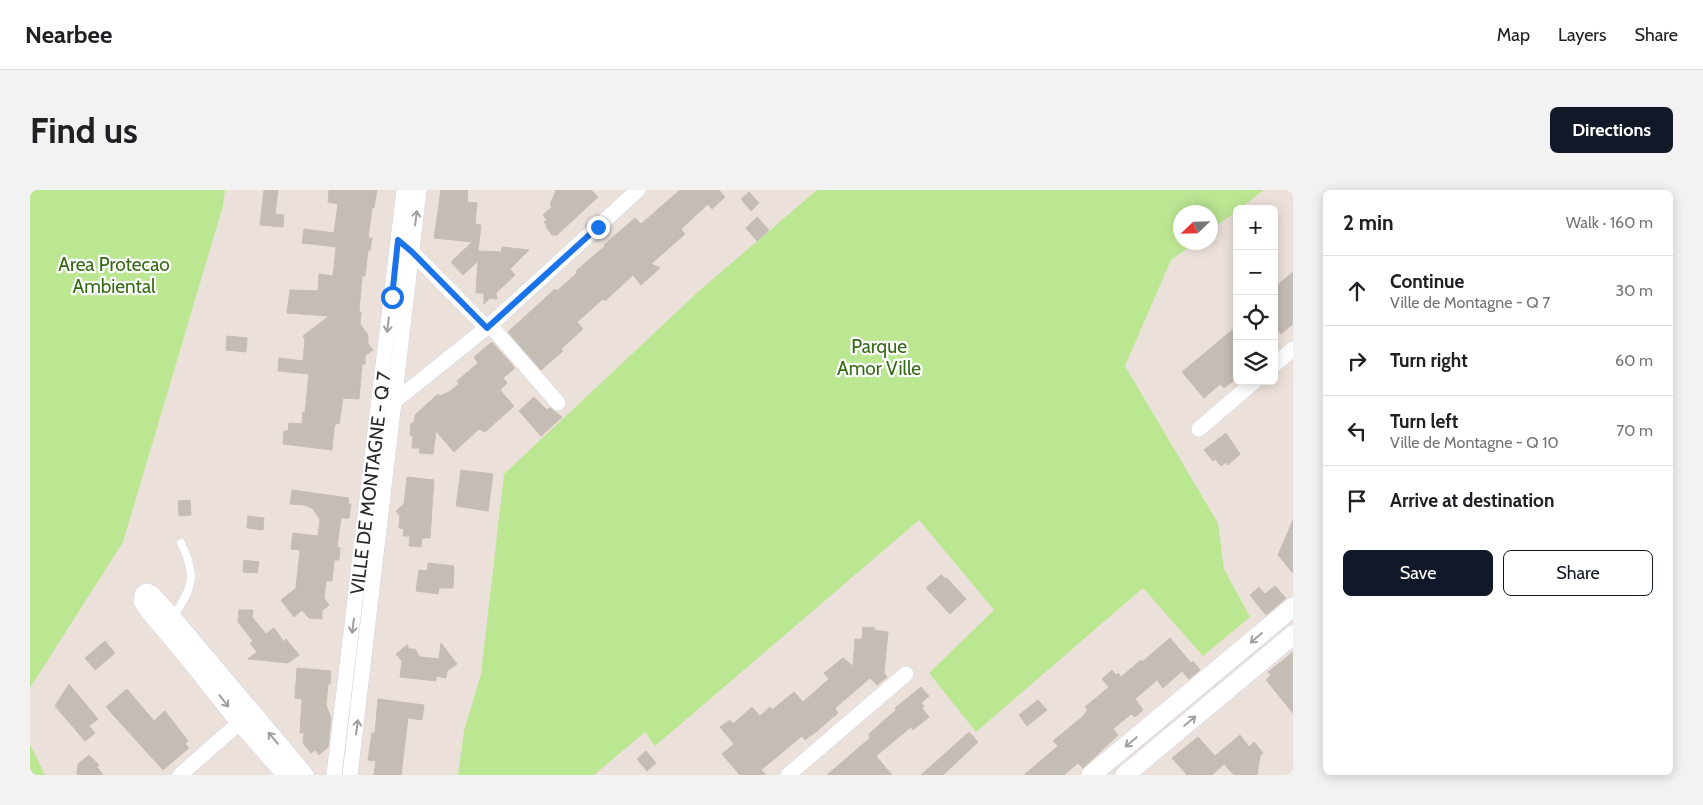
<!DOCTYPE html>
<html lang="en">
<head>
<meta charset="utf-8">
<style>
	body { margin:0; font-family:Cabin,sans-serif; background:#f2f2f2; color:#202124 }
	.controls { position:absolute; right:15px; top:15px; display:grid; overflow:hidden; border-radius:8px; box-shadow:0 2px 12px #0003 }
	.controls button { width:45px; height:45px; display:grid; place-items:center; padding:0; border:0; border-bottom:1px solid #e0e0e0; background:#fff; color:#202124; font:25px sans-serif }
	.compass { position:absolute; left:1143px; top:15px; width:45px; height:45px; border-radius:50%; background:#fff; box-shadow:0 2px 12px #0003; rotate:247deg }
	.stop { position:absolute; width:15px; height:15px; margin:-11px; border:4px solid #1a73e8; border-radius:50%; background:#fff }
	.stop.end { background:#1a73e8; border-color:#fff; box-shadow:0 1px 5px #0008 }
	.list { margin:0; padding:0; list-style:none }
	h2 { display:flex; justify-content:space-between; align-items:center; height:65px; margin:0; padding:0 20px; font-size:21px }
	h2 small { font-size:16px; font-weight:400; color:#757577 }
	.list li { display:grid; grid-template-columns:32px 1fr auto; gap:15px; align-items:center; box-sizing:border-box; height:70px; padding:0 20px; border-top:1px solid #e0e0e0 }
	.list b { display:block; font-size:19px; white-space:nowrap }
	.list p { margin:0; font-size:16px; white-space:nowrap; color:#757577 }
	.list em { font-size:16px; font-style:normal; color:#757577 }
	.actions { display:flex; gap:10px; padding:15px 20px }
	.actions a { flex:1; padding:11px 0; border:1px solid #111827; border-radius:8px; text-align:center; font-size:18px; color:#111827 }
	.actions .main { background:#111827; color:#fff }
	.icon { flex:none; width:28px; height:28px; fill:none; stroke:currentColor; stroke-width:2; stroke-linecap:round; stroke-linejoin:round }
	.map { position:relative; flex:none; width:1263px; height:585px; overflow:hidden; border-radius:8px }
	header { display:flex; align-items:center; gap:30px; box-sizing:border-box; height:70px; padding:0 25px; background:#fff; border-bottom:1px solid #e0e0e0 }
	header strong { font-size:24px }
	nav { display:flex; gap:28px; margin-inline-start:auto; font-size:18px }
	.intro { display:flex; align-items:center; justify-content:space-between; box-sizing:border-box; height:120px; padding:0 30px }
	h1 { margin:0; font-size:35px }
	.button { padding:12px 22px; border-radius:8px; background:#111827; color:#fff; font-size:18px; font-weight:700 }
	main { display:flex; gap:30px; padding:0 30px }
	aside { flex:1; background:#fff; border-radius:8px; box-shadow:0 2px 12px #0003 }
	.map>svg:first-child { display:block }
	.green { fill:#bce792 }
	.building { fill:#c4bdb5; stroke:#c8bdb3 }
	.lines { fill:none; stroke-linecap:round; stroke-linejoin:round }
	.service-casing { stroke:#cfd6e3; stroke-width:9 }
	.minor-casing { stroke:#cfd6e3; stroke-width:16 }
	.tertiary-casing { stroke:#cfd6e3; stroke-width:20 }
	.service { stroke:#fff; stroke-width:8 }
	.minor { stroke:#fff; stroke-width:15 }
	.tertiary { stroke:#fff; stroke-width:19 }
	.oneway { stroke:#9f9f9f }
	.route { stroke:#1a73e8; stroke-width:6 }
	.labels { text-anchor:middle; stroke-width:4.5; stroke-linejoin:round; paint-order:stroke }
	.park-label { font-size:19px; fill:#346a15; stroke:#fff }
	.street-label { font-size:19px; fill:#292929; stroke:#fff }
</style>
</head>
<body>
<header>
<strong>Nearbee</strong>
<nav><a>Map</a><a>Layers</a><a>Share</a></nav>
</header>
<div class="intro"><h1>Find us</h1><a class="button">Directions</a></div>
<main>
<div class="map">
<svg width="1263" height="585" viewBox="0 0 1263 585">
	<rect width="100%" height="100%" fill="#ece1da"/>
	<path class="green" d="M 0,0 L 195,0 L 193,16 L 93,352 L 0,498 Z
		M 787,0 L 1234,0 L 1209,19 L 1207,19 L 1207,21 L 1181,40 L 1180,22 L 1150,22 L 1150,52 L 1165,53 L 1141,70 L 1095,176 L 1188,333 L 1194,379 L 1220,427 L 1173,466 L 1113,398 L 946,542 L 899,483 L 964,420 L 889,330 L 625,556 L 615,542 L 564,585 L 428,585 L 434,541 L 451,484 L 474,284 L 669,101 Z
		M 0,554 L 15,585 L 0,585 Z"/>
	<path class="building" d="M 234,0 L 248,0 L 245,24 L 254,25 L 253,37 L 230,35 Z
		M 299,0 L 347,0 L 344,18 L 342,18 L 338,48 L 342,48 L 340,61 L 338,60 L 335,86 L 332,86 L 329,122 L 331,122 L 330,134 L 338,145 L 338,154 L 343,160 L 335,166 L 335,174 L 332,174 L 329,209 L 313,208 L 309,234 L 306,233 L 304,238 L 302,260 L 253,254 L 254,241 L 258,241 L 259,233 L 272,234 L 273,222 L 275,223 L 279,184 L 248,181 L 249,168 L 273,171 L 275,150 L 273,146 L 299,126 L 257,123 L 260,100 L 288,101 L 289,84 L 303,86 L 306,57 L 272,53 L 274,39 L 304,43 L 308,14 L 298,12 Z
		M 411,0 L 438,0 L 437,12 L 447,13 L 445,34 L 451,35 L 448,61 L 471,62 L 472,57 L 499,60 L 480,79 L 485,85 L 466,103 L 467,109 L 460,108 L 454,114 L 454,103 L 446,103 L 448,71 L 433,85 L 421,72 L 442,52 L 404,48 Z
		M 526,0 L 561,0 L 568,7 L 527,45 L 522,45 L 516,37 L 517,36 L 514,32 L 517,30 L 513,25 L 522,17 L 520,15 Z
		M 650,0 L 689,0 L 695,7 L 682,19 L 678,14 L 651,39 L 655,44 L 621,74 L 630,78 L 611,95 L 603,85 L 575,111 L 573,109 L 547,132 L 553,139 L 531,159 L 533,161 L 511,180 L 478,142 L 525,99 L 527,101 L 547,83 L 546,81 L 575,56 L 574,55 L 605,28 L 611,34 Z
		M 719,2 L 729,13 L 721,21 L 711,9 Z
		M 727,27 L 739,40 L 727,51 L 716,38 Z
		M 1263,82 L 1263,134 L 1251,144 L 1244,136 L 1244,98 Z
		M 1207,136 L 1207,188 L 1194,198 L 1190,194 L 1174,208 L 1152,182 Z
		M 197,146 L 217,148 L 216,162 L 196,160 Z
		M 462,152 L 485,178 L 473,188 L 477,193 L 470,200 L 484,216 L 455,242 L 449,239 L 424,262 L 406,241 L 403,264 L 389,263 L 390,258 L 382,258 L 383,246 L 380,245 L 381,233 L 384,233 L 385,225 L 408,204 L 410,206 L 419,202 L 429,194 L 427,191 L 448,173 L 444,167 Z
		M 504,207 L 517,220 L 520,218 L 532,227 L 511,246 L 489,221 Z
		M 1196,243 L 1210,264 L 1198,275 L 1196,272 L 1191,276 L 1185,269 L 1183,271 L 1174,260 Z
		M 431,280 L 463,284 L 458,321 L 426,316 Z
		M 377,287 L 404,290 L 400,348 L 392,348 L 391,357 L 379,356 L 380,346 L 373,346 L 374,339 L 369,338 L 370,326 L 366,321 L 374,314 Z
		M 262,300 L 319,308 L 318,314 L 321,314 L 319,328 L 311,328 L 307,357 L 310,358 L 309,370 L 304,370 L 302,391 L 296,391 L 294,408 L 299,415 L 292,421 L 292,429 L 279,428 L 272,420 L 264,427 L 251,410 L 266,398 L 270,360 L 261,359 L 263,343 L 288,346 L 290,329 L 282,318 L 274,315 L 260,314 Z
		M 160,310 L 161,325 L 149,326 L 148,311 Z
		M 218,326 L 234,328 L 233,340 L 217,338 Z
		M 1263,330 L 1263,383 L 1248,365 Z
		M 214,370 L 229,372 L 227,383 L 213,382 Z
		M 398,373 L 424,376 L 423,398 L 409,398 L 408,404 L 386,401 L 389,380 L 397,381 Z
		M 911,385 L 916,389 L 917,388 L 936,409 L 920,424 L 896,398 Z
		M 1245,396 L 1256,408 L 1236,425 L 1220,405 L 1229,397 L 1235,404 Z
		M 209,420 L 223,420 L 222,427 L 236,444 L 244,438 L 254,452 L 256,449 L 269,465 L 258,473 L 218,469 L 227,462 L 220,453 L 223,451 L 208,432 Z
		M 833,437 L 845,438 L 844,440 L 858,442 L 854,483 L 857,487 L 847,495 L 840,488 L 805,518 L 808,523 L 787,541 L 775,550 L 772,546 L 731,580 L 736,585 L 710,585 L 692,564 L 704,554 L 690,537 L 700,530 L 703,534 L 722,517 L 730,526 L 740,517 L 742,520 L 764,502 L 773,512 L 799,489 L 794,483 L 813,468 L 823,476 L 825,449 L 832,449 Z
		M 1140,448 L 1161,473 L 1163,471 L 1170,480 L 1159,489 L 1152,481 L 1133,498 L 1127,490 L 1105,509 L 1113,520 L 1105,527 L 1101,524 L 1083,539 L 1088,545 L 1053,578 L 1048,573 L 1034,585 L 994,585 L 1028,556 L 1023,551 L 1051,528 L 1058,520 L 1055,517 L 1079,497 L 1072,489 L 1082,480 L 1086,485 L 1088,483 L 1091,487 L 1111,470 L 1112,472 Z
		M 75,451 L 85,463 L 65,480 L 55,468 Z
		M 411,453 L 427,474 L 417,481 L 416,488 L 406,486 L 406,491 L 370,487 L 372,471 L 366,464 L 377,455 L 379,459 L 385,459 L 390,467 L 409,469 Z
		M 1263,462 L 1263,523 L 1236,490 L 1241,485 L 1238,482 Z
		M 267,478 L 301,481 L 300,494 L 298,494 L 296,515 L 301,528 L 298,557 L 289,565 L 285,560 L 281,563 L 273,553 L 274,543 L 270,543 L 272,509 L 265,508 Z
		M 39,494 L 68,529 L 59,536 L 65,543 L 55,551 L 25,516 Z
		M 891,497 L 899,506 L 891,513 L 894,516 L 892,518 L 899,527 L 883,540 L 881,537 L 846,566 L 862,585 L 797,585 L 840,548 L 839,544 L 866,520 L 865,518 Z
		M 97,499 L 124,531 L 135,521 L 158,551 L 155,554 L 159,558 L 133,580 L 76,517 Z
		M 348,509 L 394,515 L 392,530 L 378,528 L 371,585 L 344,585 L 346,571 L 338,570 L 342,543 L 345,543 Z
		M 1008,510 L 1017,520 L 997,536 L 989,525 Z
		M 939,542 L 948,552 L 913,585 L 891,585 Z
		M 1210,545 L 1219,557 L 1224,552 L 1233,563 L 1230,566 L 1227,585 L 1204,585 L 1194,574 L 1182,585 L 1157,585 L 1142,568 L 1168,547 L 1185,566 Z
		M 616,561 L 626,573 L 617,581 L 607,569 Z
		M 59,565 L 69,575 L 67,577 L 73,585 L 47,585 L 48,574 Z"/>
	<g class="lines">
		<defs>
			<path id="service" d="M 143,427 C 163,397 167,386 151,353"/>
			<path id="minor" d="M 377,57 L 457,138
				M 460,135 L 528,213
				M 1244,175 L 1263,159
				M 360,215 L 460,135 L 608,0
				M 1169,239 L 1225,191
				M 150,585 L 218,525
				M 304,585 L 374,0
				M 320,585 L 389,0
				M 758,585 L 876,484"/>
			<path id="tertiary" d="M 257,585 L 210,532 L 156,464 L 118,419 L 113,411 L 114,405 L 117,403 L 121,405 L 142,428 L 274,585
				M 1061,585 L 1263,417
				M 1095,585 L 1263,445"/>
		</defs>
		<use href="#service" class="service-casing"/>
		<use href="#minor" class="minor-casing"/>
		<use href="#tertiary" class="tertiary-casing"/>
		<use href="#service" class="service"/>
		<use href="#minor" class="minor"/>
		<use href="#tertiary" class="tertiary"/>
	</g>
	<defs><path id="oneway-shaft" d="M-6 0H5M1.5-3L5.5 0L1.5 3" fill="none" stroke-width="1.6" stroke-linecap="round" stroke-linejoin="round" transform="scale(1.25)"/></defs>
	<g class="oneway">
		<use href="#oneway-shaft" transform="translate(386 28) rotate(-83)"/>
		<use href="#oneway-shaft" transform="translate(358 135) rotate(97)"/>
		<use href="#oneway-shaft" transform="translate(323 436) rotate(97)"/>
		<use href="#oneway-shaft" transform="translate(1226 448) rotate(140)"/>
		<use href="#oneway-shaft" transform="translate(194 511) rotate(52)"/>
		<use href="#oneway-shaft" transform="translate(1160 531) rotate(-40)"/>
		<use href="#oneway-shaft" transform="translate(327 537) rotate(-83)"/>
		<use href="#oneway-shaft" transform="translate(243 548) rotate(-130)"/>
		<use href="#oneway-shaft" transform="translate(1101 552) rotate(140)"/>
	</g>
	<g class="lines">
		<path class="route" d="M 362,107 L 368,50 L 382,62 L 457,138 L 568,37"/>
	</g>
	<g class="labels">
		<g class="park-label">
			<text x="84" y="81">Area Protecao<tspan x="84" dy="22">Ambiental</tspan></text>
			<text x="849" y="163">Parque<tspan x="849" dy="22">Amor Ville</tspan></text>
		</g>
		<g class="street-label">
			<text transform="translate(340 293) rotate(-83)" y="7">VILLE DE MONTAGNE - Q 7</text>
		</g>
	</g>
</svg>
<div class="controls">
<button>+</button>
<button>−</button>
<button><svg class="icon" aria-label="locate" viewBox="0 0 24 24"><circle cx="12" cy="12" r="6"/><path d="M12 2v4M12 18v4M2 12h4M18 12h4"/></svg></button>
<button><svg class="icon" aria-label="layers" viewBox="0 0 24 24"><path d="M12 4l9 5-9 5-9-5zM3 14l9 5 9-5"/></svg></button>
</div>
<svg class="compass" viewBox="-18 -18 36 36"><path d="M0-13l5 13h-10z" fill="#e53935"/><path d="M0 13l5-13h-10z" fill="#757577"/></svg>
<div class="stop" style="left:362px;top:107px"></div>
<div class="stop end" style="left:568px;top:37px"></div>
</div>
<aside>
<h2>2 min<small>Walk · 160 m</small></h2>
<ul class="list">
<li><svg class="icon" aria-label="ahead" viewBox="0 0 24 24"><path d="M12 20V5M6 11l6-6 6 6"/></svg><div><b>Continue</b><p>Ville de Montagne - Q 7</p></div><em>30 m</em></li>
<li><svg class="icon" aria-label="right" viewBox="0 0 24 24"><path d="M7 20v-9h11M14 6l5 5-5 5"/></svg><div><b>Turn right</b></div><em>60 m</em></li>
<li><svg class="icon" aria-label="left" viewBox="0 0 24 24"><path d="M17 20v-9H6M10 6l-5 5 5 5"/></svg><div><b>Turn left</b><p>Ville de Montagne - Q 10</p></div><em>70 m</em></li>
<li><svg class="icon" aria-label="arrive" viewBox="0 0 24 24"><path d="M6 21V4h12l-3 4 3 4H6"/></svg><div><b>Arrive at destination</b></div></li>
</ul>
<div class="actions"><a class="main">Save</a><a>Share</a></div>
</aside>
</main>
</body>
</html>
